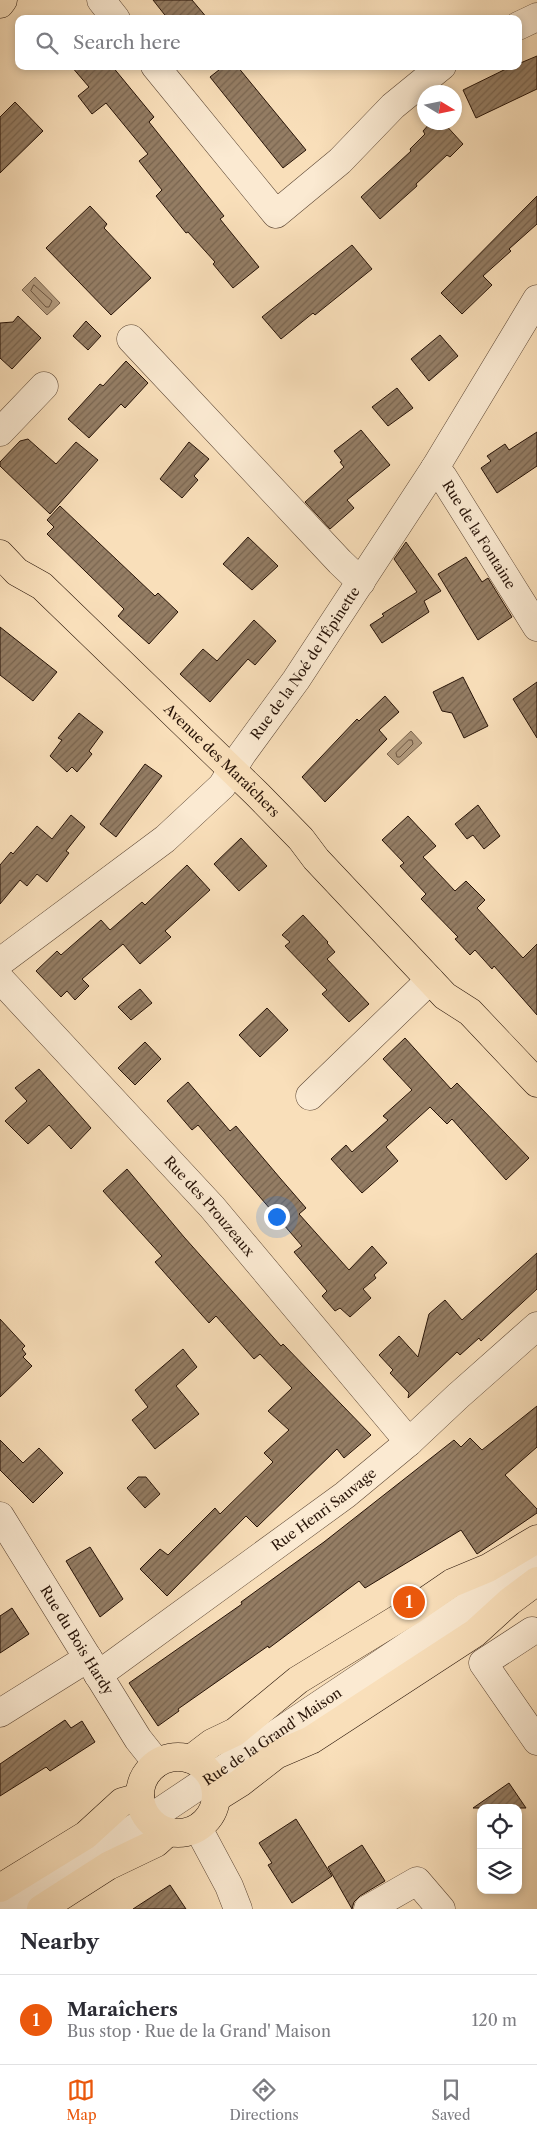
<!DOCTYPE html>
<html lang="en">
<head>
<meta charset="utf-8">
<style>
	body { margin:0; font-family:"Libre Caslon Text",serif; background:#f7f7f7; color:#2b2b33 }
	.controls { position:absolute; right:15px; bottom:15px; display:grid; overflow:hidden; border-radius:10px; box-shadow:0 2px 8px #0003 }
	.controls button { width:45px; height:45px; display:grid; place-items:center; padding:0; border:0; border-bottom:1px solid #e1e1e2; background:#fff; color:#2b2b33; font:25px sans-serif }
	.compass { position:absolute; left:417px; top:85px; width:45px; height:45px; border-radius:50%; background:#fff; box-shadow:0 2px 8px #0003; rotate:100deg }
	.you { position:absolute; left:276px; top:1216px; width:18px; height:18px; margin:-12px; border:4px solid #fff; border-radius:50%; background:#1a73e8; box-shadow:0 0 0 8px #1a73e833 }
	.badge { display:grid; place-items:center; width:32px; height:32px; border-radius:50%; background:#ea580c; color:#fff; font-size:16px; font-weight:700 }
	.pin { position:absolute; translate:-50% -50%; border:2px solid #fff; box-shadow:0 1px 5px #0006 }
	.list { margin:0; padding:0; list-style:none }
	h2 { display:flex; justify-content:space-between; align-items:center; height:65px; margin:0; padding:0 20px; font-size:21px }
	h2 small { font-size:16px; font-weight:400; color:#7c7c81 }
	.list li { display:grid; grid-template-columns:32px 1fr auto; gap:15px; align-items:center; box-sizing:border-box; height:90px; padding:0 20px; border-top:1px solid #e1e1e2 }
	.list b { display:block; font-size:19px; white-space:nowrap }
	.list p { margin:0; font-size:16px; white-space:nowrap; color:#7c7c81 }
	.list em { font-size:16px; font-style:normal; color:#7c7c81 }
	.icon { flex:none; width:28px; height:28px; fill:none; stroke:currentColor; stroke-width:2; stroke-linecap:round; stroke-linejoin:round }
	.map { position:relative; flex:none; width:537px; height:1909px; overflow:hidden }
	.search { position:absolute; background:#fff; box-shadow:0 2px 8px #0003; left:15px; right:15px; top:15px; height:55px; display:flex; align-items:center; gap:12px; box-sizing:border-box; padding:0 18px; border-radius:10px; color:#7c7c81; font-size:19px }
	.sheet { height:155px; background:#fff }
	nav { display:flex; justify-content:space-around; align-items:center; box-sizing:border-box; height:70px; border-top:1px solid #e1e1e2; background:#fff; font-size:14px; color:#7c7c81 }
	nav a { display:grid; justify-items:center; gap:2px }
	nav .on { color:#ea580c }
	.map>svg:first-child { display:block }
	.water { fill:#b29a7d; stroke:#7a644e }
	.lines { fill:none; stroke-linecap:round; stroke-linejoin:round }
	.shore { stroke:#6c5642; stroke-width:1 }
	.building { fill:url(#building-hatch); stroke:#271307 }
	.minor-casing { stroke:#5c4634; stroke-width:29 }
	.major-casing { stroke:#271307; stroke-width:29 }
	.minor { stroke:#fbead2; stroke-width:28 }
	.major { stroke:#f9dfba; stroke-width:28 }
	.labels { text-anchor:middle; stroke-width:4; stroke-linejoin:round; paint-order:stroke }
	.street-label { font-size:14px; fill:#271307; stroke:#fbead2 }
</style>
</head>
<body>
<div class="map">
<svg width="537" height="1909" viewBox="0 0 537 1909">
	<defs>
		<pattern id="building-hatch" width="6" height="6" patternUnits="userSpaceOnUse" patternTransform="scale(1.25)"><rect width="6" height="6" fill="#947d64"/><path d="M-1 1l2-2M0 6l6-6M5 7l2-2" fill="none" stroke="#796550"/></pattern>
	</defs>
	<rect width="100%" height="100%" fill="#f9dfba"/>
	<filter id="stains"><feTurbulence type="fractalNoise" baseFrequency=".004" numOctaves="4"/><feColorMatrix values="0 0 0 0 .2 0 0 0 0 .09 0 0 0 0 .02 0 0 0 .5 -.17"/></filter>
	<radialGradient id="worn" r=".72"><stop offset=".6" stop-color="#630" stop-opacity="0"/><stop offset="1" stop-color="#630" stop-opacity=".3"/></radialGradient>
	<path class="water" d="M 35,277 L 60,303 L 47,315 L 22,290 Z
		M 411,731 L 422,743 L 398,765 L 387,754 Z"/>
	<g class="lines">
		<path class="shore" d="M 34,285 L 52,301 L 49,307 L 46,307 L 31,291 Z
			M 409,740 L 412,740 L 413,744 L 400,757 L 397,757 L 396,753 Z"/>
	</g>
	<path class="building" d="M 153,0 L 192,0 L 208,19 L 168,19 Z
		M 537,56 L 537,89 L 476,118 L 463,90 L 508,68 L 518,66 L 518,64 Z
		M 71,66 L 112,66 L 154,117 L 149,122 L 224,216 L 220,219 L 259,267 L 233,288 L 213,264 L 215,262 L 188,232 L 186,233 L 156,196 L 162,190 L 139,161 L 148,154 L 106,103 L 92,114 L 78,96 L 89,87 Z
		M 224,66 L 237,66 L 306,150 L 283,168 L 210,77 Z
		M 15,102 L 43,131 L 0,173 L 0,117 Z
		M 431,122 L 443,122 L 463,144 L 450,157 L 447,155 L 416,184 L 417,186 L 380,219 L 361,197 L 411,151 L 410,149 L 425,134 L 423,131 Z
		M 537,196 L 537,224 L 509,249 L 511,251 L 483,276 L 492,285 L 462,314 L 441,293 Z
		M 90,206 L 107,224 L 104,228 L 151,278 L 111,315 L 46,248 Z
		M 352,245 L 372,269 L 315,315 L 313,313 L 281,339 L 262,317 Z
		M 18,316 L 41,338 L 12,369 L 0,358 L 0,323 L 13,322 Z
		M 86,321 L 101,336 L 88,350 L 73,336 Z
		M 440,335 L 458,356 L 429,381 L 411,359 Z
		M 126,361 L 148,383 L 125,408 L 121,404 L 89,438 L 68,419 L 100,384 L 103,386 Z
		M 397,388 L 413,408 L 388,426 L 372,407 Z
		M 361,430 L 390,465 L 347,500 L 354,508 L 330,529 L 305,502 L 344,467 L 340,462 L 342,461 L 334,451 Z
		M 537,432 L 537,466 L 497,493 L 481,468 L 491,461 L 487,456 L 505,444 L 509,450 Z
		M 28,439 L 56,464 L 76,442 L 98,460 L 50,514 L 0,466 L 0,462 L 20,441 Z
		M 189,442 L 209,459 L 194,476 L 198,480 L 182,498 L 160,479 Z
		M 60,506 L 155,596 L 158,593 L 178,612 L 149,644 L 118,616 L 124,609 L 47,534 L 54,527 L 47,520 Z
		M 248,537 L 278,566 L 252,590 L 223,564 Z
		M 406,542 L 441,591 L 424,601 L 429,612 L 382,643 L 370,625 L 384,616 L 382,614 L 417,592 L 394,559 Z
		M 466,557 L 482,582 L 488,578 L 512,617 L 478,640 L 438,574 Z
		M 254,620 L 276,641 L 255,665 L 248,659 L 210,702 L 180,674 L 203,649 L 217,661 Z
		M 0,627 L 57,672 L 33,701 L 0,675 Z
		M 463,677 L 488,726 L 464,738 L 452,713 L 442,711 L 433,692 Z
		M 537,682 L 537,738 L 513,699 Z
		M 385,696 L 399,712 L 379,730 L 387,739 L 325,802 L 302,777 L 357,719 L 359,721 Z
		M 79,713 L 103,732 L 89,751 L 92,754 L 77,772 L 72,767 L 67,772 L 50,756 L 62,740 L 58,738 Z
		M 145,764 L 162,776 L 116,837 L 100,824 Z
		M 478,805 L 500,836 L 484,849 L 473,835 L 467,839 L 455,824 Z
		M 71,815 L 85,827 L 66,851 L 69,853 L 47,882 L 37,874 L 27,886 L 20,880 L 0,904 L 0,865 L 11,852 L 13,854 L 37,826 L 52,839 Z
		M 408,816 L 436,846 L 423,857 L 455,891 L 466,881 L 485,900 L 477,908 L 523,958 L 537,944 L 537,1015 L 494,966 L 492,969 L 475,950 L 470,955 L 455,939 L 458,937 L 421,899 L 426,894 L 400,866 L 404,863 L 382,840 Z
		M 241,838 L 267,866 L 239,891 L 214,864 Z
		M 187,865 L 210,890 L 165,931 L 171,937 L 140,964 L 123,944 L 82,979 L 89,986 L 75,1000 L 67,991 L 61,997 L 36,971 L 57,951 L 61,955 L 101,920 L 110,930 L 142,902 L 145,905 Z
		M 303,915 L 328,942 L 327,943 L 335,952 L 327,959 L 369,1004 L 349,1022 L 322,994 L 327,990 L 285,946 L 290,942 L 282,935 Z
		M 140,989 L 152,1003 L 131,1020 L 118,1007 Z
		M 267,1008 L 288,1030 L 260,1057 L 239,1035 Z
		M 405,1038 L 451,1089 L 457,1083 L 529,1158 L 506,1180 L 452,1119 L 447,1124 L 430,1107 L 386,1147 L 398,1161 L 362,1193 L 331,1159 L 346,1145 L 352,1152 L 388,1120 L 383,1116 L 412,1090 L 383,1059 Z
		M 145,1042 L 161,1059 L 135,1085 L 118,1068 Z
		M 39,1069 L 91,1128 L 71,1149 L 49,1125 L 28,1144 L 5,1121 L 27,1101 L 15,1088 Z
		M 188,1082 L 230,1131 L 236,1126 L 280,1178 L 306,1208 L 299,1214 L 349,1270 L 372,1246 L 387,1263 L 374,1275 L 376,1278 L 363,1289 L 371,1298 L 350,1317 L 340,1308 L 335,1311 L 322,1296 L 327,1291 L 294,1252 L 302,1246 L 198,1125 L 192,1130 L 167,1101 Z
		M 127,1169 L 184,1237 L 281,1346 L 283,1344 L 371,1435 L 344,1458 L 337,1449 L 257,1527 L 246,1516 L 167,1596 L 140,1569 L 160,1549 L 168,1555 L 215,1508 L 220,1514 L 273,1462 L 264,1453 L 289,1430 L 268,1411 L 292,1388 L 260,1354 L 254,1359 L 216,1316 L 209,1323 L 155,1262 L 162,1256 L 103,1191 Z
		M 537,1253 L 537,1289 L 481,1341 L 479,1338 L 460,1355 L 457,1352 L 408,1398 L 409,1393 L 390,1373 L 393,1370 L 379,1355 L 399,1336 L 418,1357 L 429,1314 L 445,1300 L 462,1320 Z
		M 0,1319 L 25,1346 L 22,1349 L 26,1354 L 23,1357 L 32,1366 L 0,1397 Z
		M 183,1349 L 197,1367 L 176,1386 L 199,1414 L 155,1449 L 132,1420 L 148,1407 L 135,1390 Z
		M 537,1406 L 537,1447 L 505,1475 L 537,1509 L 537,1513 L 477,1554 L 461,1530 L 365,1588 L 359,1581 L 269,1648 L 268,1646 L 178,1709 L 179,1711 L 158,1726 L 129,1683 L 242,1604 L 241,1602 L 324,1542 L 454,1440 L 461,1447 L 470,1438 L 482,1450 Z
		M 0,1440 L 23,1463 L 39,1448 L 63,1473 L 33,1503 L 0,1470 Z
		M 138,1477 L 146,1477 L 160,1494 L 145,1508 L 127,1488 Z
		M 90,1547 L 123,1599 L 100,1617 L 66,1561 Z
		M 12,1608 L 29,1634 L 0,1653 L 0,1616 Z
		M 65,1720 L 71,1728 L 82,1721 L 95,1742 L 50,1771 L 46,1767 L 0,1796 L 0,1764 Z
		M 509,1783 L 526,1808 L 473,1808 Z
		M 296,1819 L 332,1876 L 292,1903 L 268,1865 L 272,1863 L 259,1843 Z
		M 362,1845 L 385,1881 L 360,1896 L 354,1902 L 352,1909 L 328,1867 Z
		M 170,1885 L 186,1909 L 133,1909 Z"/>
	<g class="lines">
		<defs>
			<g id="minor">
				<path d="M 101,0 L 116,19"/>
				<path d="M 518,26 L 537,17"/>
				<path d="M 155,66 L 276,214 L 340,161 L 393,106 L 442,66"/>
				<path d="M 131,339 L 340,562 L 361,582"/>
				<path d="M 0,432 L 44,386"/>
				<path id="s1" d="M 435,468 L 443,477 L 537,627"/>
				<path id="s2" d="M 0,962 L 165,839 L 222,786 L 242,754 L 296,680 L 435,468 L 537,299"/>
				<path id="s3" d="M 0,979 L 212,1207 L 409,1442"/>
				<path d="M 310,1096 L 430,980"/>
				<path id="s4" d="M 0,1516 L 138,1739 L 157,1763"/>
				<path d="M 532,1631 L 483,1663 L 537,1741"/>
				<path id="s5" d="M 98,1675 L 345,1495 L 409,1442 L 458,1396 L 537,1326"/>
				<path d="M 0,1713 L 88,1658"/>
				<path d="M 198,1828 L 229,1886 L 238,1909"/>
				<path id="s6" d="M 4,1909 L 149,1819 L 537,1559"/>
				<path d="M 368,1909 L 417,1881 L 441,1909"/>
			</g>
			<g id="major">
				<path d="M 0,4 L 3,0"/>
				<path id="s7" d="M 0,554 L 17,572 L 42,586 L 257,794 L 301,839 L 316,859 L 445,996 L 470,1012 L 537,1083"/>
				<circle cx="178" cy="1795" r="38"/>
				<path d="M 191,1759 L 212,1743 L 235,1732 L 298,1680 L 414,1609 L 452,1583 L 488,1568 L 537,1539"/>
				<path d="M 216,1798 L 240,1783 L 276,1755 L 311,1740 L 475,1633 L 509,1602 L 537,1581"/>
				<path d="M 0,1888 L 86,1835 L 122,1802 L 140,1797"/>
				<path d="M 41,1909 L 108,1866 L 156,1843 L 168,1832"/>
			</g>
		</defs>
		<use href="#minor" class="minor-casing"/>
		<use href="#major" class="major-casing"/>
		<use href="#minor" class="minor"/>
		<use href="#major" class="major"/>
	</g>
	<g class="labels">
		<g class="street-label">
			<text dy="5" stroke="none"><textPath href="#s1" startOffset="80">Rue de la Fontaine</textPath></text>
			<text dy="5" stroke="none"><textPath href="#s2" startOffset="432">Rue de la Noé de l'Épinette</textPath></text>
			<text dy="5" stroke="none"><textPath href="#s7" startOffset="304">Avenue des Maraîchers</textPath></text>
			<text dy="5" stroke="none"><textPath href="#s3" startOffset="309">Rue des Prouzeaux</textPath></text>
			<text dy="5" stroke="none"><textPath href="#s5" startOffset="280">Rue Henri Sauvage</textPath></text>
			<text dy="5" stroke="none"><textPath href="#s4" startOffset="146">Rue du Bois Hardy</textPath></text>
			<text dy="5" stroke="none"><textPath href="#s6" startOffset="319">Rue de la Grand' Maison</textPath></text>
		</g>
	</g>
	<rect width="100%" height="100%" filter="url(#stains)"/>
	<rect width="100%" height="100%" fill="url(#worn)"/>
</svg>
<div class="controls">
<button><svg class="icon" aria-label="locate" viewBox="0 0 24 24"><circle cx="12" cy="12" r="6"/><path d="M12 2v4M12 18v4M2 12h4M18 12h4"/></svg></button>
<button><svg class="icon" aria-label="layers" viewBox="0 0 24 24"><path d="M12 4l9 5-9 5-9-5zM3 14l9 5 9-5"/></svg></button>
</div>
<svg class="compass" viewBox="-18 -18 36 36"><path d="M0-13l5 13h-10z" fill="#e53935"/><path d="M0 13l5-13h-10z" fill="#7c7c81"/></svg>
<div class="you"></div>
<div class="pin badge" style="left:409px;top:1602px">1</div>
<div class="search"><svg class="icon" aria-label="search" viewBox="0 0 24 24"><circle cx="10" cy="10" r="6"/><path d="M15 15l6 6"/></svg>Search here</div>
</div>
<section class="sheet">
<h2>Nearby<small></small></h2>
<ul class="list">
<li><span class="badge">1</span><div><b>Maraîchers</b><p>Bus stop · Rue de la Grand' Maison</p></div><em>120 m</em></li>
</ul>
</section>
<nav>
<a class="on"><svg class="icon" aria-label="map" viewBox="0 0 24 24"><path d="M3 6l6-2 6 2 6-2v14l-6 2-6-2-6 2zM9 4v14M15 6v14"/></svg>Map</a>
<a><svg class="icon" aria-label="directions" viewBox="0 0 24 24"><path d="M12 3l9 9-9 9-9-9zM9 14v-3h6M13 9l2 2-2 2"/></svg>Directions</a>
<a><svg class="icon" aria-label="saved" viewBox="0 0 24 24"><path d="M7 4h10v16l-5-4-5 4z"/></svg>Saved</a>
</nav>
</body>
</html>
